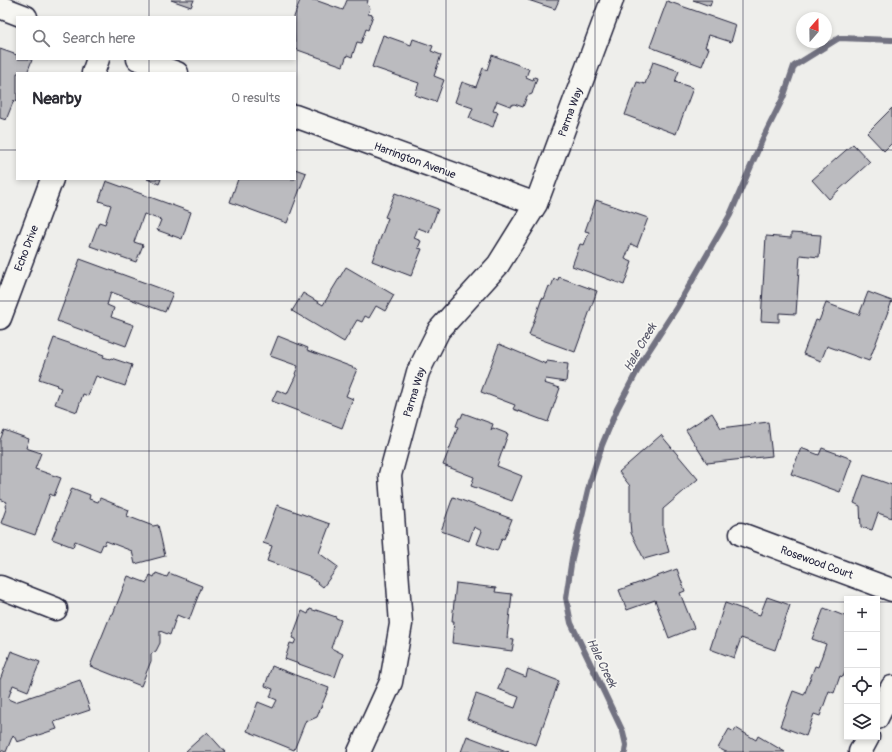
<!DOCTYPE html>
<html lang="en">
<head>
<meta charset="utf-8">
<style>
	body { margin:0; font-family:Pangolin,sans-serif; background:#f7f7f7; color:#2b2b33 }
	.controls { position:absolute; right:12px; bottom:12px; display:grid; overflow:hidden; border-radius:0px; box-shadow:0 2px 6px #0003 }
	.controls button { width:36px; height:36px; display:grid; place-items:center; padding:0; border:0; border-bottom:1px solid #e1e1e2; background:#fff; color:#2b2b33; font:20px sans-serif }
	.compass { position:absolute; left:796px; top:12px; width:36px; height:36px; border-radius:50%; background:#fff; box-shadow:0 2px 6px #0003; rotate:20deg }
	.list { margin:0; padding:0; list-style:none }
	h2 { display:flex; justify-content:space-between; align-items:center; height:52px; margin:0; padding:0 16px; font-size:17px }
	h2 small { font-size:13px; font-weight:400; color:#7c7c81 }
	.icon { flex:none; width:22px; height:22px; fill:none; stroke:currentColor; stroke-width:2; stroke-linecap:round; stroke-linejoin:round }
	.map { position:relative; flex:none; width:892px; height:752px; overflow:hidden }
	.search { position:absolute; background:#fff; box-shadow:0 2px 6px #0003; left:16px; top:16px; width:280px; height:44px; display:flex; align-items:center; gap:10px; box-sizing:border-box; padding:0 14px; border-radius:0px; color:#7c7c81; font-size:15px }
	.panel { position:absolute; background:#fff; box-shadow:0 2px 6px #0003; left:16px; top:72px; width:280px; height:108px; border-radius:0px }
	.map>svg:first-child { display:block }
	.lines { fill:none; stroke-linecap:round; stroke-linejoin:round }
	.stream { stroke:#727281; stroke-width:6 }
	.building { fill:#bbbbbf; stroke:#22223b }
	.minor-casing { stroke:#22223b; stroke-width:25 }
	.minor { stroke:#f6f6f2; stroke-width:22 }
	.grid { fill:none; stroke:#22223b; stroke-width:1; stroke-opacity:0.55 }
	.labels { text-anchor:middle; stroke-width:3.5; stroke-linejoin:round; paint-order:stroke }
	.street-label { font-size:11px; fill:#22223b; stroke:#f6f6f2 }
	.water-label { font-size:12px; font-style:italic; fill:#575769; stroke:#f6f6f2 }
</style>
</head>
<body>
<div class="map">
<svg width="892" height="752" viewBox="0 0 892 752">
	<rect width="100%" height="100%" fill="#eeeeeb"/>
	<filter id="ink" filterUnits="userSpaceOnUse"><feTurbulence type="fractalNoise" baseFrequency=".025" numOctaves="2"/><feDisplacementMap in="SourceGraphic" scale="8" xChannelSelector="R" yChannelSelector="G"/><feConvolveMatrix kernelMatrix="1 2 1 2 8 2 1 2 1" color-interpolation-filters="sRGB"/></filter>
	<g filter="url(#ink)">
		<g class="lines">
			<path class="stream" d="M 625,752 L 626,745 L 623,732 L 571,623 L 566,598 L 572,558 L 590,482 L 602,445 L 617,409 L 644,358 L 677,307 L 730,215 L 763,138 L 783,98 L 794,66 L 839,38 L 892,40"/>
		</g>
		<path class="building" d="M 171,0 L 194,0 L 191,7 Z
			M 300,0 L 315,0 L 343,10 L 347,0 L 368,0 L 367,4 L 368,5 L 370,8 L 368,14 L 373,15 L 368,30 L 366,29 L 361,43 L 357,42 L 352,57 L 347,55 L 343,66 L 295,49 L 294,17 Z
			M 528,0 L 559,0 L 555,9 Z
			M 693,0 L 712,0 L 710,6 Z
			M 667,1 L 736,25 L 731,42 L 709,35 L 705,47 L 709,48 L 702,66 L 650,47 Z
			M 383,35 L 411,45 L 413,39 L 433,46 L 431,51 L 441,55 L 434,76 L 444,80 L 436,102 L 415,95 L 419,83 L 372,67 Z
			M 0,49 L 17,55 L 17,59 L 28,59 L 32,60 L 27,73 L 17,73 L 17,99 L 16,102 L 14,100 L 6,120 L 0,118 Z
			M 492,55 L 529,69 L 526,77 L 533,80 L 534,77 L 537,78 L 532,94 L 527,96 L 523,107 L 514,104 L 510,106 L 497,101 L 493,111 L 498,112 L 493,127 L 469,118 L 473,108 L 455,102 L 462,82 L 476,87 L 483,68 L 487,70 Z
			M 653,62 L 679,71 L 675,82 L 693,88 L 676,134 L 625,115 L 637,82 L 645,84 Z
			M 892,108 L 892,143 L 884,151 L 867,133 Z
			M 853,144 L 870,162 L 829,199 L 812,180 Z
			M 295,169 L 306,173 L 287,223 L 230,202 L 238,179 L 295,179 Z
			M 147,179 L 161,179 L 159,184 Z
			M 106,181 L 191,212 L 182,239 L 157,230 L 161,220 L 144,214 L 134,242 L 143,245 L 136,262 L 90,246 L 99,222 L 105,224 L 111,205 L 99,201 Z
			M 395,193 L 438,209 L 429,232 L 418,228 L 414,238 L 421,241 L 418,248 L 422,249 L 411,276 L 372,261 L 388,218 L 385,217 Z
			M 596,200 L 648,218 L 637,247 L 631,244 L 625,259 L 632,262 L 624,285 L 572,266 L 580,244 L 584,245 L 589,232 L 585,231 Z
			M 791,233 L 821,235 L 819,257 L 800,255 L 796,314 L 779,313 L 779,322 L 761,321 L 766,236 L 791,238 Z
			M 80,259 L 173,293 L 165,312 L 111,292 L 107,305 L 114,308 L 111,317 L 134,325 L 126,346 L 57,321 Z
			M 346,267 L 394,295 L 385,311 L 376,306 L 369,318 L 365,316 L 362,322 L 357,320 L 344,342 L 292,311 L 303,293 L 323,305 Z
			M 559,277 L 597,291 L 575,352 L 529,335 L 542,298 L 544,299 L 549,286 L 551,287 L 554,279 L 558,280 Z
			M 868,292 L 892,301 L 869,361 L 827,346 L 821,361 L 803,354 L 816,320 L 819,321 L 826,303 L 859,315 Z
			M 278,336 L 308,348 L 307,350 L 357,369 L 346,396 L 353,399 L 342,428 L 272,401 L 277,390 L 287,394 L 296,375 L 295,374 L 298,366 L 270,356 Z
			M 54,338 L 104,355 L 103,357 L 110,359 L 111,358 L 132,365 L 125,386 L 96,376 L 88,396 L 83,394 L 77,412 L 55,404 L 61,388 L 56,386 L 57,385 L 39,379 Z
			M 499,344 L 546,364 L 547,361 L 568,364 L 566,382 L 546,379 L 544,383 L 560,388 L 548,422 L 513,409 L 515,405 L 481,392 Z
			M 463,413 L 493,424 L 491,430 L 492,430 L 493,428 L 508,434 L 497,466 L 522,476 L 512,501 L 471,486 L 474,477 L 443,465 L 458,427 L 456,426 L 459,418 L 461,418 Z
			M 712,413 L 721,428 L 768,422 L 772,456 L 707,463 L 686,430 Z
			M 4,430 L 29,439 L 26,448 L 41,453 L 35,469 L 61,478 L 54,496 L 50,494 L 35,535 L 1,523 L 6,509 L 5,506 L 7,502 L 0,499 L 0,440 Z
			M 661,435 L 698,479 L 663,509 L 663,530 L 669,552 L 644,559 L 631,533 L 630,522 L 630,486 L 619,472 Z
			M 801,448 L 819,455 L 822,448 L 852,459 L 840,492 L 791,474 Z
			M 864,475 L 892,485 L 892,518 L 878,513 L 872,530 L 861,527 L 860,506 L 854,503 Z
			M 72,488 L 90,495 L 89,499 L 98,502 L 100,498 L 129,510 L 127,516 L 153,526 L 158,525 L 165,556 L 135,564 L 132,551 L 106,541 L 104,545 L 103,544 L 100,551 L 75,541 L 73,547 L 52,539 Z
			M 453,497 L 512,519 L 504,539 L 502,538 L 497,551 L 477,544 L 482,531 L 474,527 L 469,541 L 441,531 Z
			M 277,505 L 330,524 L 319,553 L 338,567 L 323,587 L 309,576 L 267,561 L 272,546 L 263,543 Z
			M 677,569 L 685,591 L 680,593 L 694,628 L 669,638 L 655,600 L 627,610 L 619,590 Z
			M 156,573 L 167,577 L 169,573 L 202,586 L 189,620 L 177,615 L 170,635 L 160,631 L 160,643 L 156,651 L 151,654 L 151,661 L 141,686 L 90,666 L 111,614 L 113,614 L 128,576 L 147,583 L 150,575 L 154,577 Z
			M 456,583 L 496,588 L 495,592 L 512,594 L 507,638 L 514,639 L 512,651 L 452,643 L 454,621 L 452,621 Z
			M 767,597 L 790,605 L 775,650 L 741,638 L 734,658 L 710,649 L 725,603 L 760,615 Z
			M 824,608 L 847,617 L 847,667 L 843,677 L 840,676 L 834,693 L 829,691 L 820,716 L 814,714 L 806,736 L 780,726 L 793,691 L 804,695 L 815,666 L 818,667 L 826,644 L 812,639 Z
			M 310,609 L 316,611 L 316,610 L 336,617 L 336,618 L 341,620 L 331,648 L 343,654 L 335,677 L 285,659 L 290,643 L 294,644 L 296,639 L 292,638 L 302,611 L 308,614 Z
			M 11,651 L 40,662 L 28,691 L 13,685 L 8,699 L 15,702 L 80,680 L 90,710 L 54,722 L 57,729 L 17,742 L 14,736 L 13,735 L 6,752 L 0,750 L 0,680 Z
			M 272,666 L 329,688 L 317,717 L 308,721 L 306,720 L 294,750 L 247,731 L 258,702 L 273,708 L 277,700 L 270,697 L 273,689 L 265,686 Z
			M 506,669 L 526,677 L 528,669 L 559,681 L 536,745 L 467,719 L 476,694 L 515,708 L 519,697 L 498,689 Z
			M 736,728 L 756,740 L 758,736 L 785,752 L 726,752 L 718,748 L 729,729 L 734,732 Z
			M 207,732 L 225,752 L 187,752 L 186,751 Z
			M 467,736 L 509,752 L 461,752 Z"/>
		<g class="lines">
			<defs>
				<path id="minor" d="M 0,7 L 26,17
					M 138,59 L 177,73
					M 93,73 L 98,59
					M 295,116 L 536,204
					M 0,318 L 52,179
					M 741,534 L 892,590
					M 0,587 L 56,609
					M 877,718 L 892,687
					M 359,752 L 391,682 L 401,624 L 390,475 L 418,372 L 439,330 L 498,265 L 536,204 L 612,0
					M 860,752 L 868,737"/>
			</defs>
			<use href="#minor" class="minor-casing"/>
			<use href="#minor" class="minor"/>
		</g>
	</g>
	<path class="grid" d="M 149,0 L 149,17M 297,0 L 297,752M 446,0 L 446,752M 595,0 L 595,752M 743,0 L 743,752M 149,59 L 149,73M 0,150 L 17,150M 295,150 L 892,150M 149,179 L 149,752M 0,301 L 892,301M 0,451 L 892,451M 0,602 L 847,602M 877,602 L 892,602"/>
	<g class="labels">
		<g class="street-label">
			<text transform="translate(570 112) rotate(-70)" y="4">Parma Way</text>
			<text transform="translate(415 160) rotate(20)" y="4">Harrington Avenue</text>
			<text transform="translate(26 248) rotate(-69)" y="4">Echo Drive</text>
			<text transform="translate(414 392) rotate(-73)" y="4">Parma Way</text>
			<text transform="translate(817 562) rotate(20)" y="4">Rosewood Court</text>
		</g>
		<g class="water-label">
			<text transform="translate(640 347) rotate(-60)" y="4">Hale Creek</text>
			<text transform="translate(602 663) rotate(64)" y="4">Hale Creek</text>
		</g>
	</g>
</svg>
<div class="controls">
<button>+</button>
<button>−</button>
<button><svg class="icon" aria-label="locate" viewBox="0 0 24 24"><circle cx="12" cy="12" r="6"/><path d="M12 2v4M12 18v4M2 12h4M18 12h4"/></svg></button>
<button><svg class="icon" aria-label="layers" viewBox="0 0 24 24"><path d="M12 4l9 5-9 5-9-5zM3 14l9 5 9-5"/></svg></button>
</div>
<svg class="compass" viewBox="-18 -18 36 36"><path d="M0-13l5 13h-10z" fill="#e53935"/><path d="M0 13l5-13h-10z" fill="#7c7c81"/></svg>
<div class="search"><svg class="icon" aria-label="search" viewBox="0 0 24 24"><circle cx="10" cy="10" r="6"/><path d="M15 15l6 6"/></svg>Search here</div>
<section class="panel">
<h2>Nearby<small>0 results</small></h2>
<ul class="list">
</ul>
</section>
</div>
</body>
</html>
